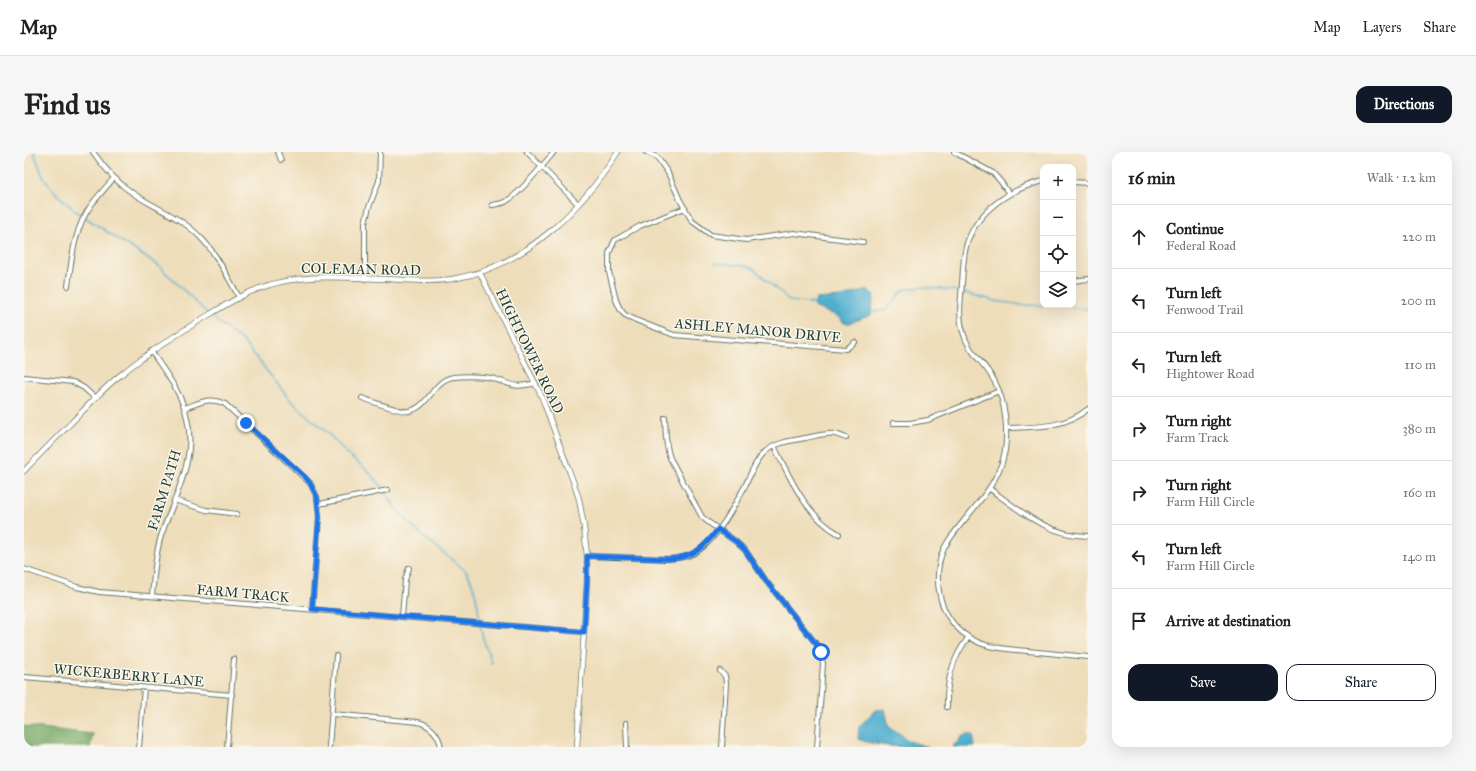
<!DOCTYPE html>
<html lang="en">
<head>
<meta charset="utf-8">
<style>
	body { margin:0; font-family:"IM FELL Great Primer",serif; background:#f6f6f6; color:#202124 }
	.controls { position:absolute; right:12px; top:12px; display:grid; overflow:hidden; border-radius:8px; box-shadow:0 4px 16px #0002 }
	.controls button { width:36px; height:36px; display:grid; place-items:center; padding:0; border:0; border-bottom:1px solid #e0e0e0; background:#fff; color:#202124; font:20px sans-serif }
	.stop { position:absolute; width:12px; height:12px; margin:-9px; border:3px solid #1a73e8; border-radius:50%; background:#fff }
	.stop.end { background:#1a73e8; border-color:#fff; box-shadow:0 1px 4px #0008 }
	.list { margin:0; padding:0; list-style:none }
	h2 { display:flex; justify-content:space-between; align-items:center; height:52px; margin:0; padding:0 16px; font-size:17px }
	h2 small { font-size:13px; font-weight:400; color:#757577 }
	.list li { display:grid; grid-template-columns:26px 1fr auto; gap:12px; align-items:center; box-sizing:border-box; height:64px; padding:0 16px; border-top:1px solid #e0e0e0 }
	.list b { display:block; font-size:15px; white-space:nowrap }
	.list p { margin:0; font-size:13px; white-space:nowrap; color:#757577 }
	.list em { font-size:13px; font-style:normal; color:#757577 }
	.actions { display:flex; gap:8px; padding:12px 16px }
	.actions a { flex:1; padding:9px 0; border:1px solid #111827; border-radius:12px; text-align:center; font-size:14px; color:#111827 }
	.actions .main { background:#111827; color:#fff }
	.icon { flex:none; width:22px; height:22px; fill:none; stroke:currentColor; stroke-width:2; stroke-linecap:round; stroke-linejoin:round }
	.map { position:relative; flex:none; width:1064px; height:595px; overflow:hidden; border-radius:12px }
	header { display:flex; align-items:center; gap:24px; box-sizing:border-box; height:56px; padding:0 20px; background:#fff; border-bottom:1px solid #e0e0e0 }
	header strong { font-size:19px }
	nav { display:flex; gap:22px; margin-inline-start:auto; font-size:14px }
	.intro { display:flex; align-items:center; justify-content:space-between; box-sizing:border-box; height:96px; padding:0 24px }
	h1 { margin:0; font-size:28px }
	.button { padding:10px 18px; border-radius:12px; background:#111827; color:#fff; font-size:14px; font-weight:700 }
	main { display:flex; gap:24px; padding:0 24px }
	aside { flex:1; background:#fff; border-radius:12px; box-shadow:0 4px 16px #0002 }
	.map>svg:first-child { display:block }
	.forest { fill:#77ab67; stroke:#4b744e }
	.water { fill:#50afcf; stroke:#387682 }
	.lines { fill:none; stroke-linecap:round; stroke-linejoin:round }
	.stream { stroke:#50afcf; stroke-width:1.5 }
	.minor-casing { stroke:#677563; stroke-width:6 }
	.tertiary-casing { stroke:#677563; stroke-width:6 }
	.minor { stroke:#fff; stroke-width:4 }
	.tertiary { stroke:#fff; stroke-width:4.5 }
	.route { stroke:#1a73e8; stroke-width:5 }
	.labels { text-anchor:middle; stroke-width:3; stroke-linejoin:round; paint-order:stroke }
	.street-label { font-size:14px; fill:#1f3d34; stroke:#fbf7ec }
</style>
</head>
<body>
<header>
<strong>Map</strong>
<nav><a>Map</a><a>Layers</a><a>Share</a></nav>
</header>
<div class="intro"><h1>Find us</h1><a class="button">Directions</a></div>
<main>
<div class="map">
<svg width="1064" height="595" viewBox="0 0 1064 595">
	<rect width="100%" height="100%" fill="#fbf7ec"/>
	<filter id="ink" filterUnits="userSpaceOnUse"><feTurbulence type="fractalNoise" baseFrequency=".025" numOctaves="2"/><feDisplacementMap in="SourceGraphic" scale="8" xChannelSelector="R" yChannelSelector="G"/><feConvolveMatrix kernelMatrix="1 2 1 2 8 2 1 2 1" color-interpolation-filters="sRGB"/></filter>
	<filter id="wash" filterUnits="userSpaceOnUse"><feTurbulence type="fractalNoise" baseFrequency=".012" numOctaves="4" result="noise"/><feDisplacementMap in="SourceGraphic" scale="16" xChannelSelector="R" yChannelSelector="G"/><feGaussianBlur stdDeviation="0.9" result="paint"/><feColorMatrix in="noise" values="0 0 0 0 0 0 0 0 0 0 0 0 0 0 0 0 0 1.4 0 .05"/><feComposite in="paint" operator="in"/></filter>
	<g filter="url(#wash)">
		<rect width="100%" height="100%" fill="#eeddba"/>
		<path class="forest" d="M 0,574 L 69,582 L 66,595 L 0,595 Z"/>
		<path class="water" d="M 844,138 L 850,143 L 847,163 L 826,171 L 820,171 L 813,164 L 790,155 L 792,147 L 817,145 Z
			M 861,557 L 865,575 L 875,581 L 885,589 L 904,595 C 881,595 854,595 834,587 L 835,575 L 851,558 Z
			M 941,583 L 949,583 L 951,595 L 927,595 L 934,590 L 937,585 Z"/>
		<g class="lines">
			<path class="stream" d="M 10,0 L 19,25 L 31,40 L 50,58 L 135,114 L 186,164 L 219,189 L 267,249 L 305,282 L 324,303 L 343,318 L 354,330 L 373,358 L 397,383 L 442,419 C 454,438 454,461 458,482 C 460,492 465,502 468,512
				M 691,111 L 723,114 L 730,117 L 766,149 L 792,152
				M 847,159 L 861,159 L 879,138 L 897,135 L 935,139 L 971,149 L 997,153 L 1036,154 L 1064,157"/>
		</g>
	</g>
	<g filter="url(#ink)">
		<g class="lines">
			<defs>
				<path id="minor" d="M 69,0 C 80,16 93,31 110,42 C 131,56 156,65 174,83 C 192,100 203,124 215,145
					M 254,0 L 257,8
					M 503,0 L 554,52
					M 622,0 L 633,5 L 644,21 L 656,48 L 668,69 L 687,83 L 722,88 L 770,81 L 839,90
					M 930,0 L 969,21 L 977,30 L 985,42
					M 1019,29 C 986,37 954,58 943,91 C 939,104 939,118 938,131 C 937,147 934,164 939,180 C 943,196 955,207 964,219 C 979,239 983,264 982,289 C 980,331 947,356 925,388 C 915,402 912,421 915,439 C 919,466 938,487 965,494 C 978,497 991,498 1004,499 C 1024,501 1044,503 1064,505
					M 1049,30 L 1064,31
					M 468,53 C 472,52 477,52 481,50 C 495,43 519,13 530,0
					M 661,56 L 616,74 L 591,88 L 585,101 L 585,120 L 592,148 L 596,157 L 601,163 L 614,169 L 650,183 L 822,197 L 831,190
					M 341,127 L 341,71 L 345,55 L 355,29 L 356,0
					M 1049,129 L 1064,127
					M 44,134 C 48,105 50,76 68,52 C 75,43 83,34 90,26
					M 127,199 C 141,220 158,241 163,266 C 173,307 150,346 137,384 C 131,403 130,424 128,444
					M 0,225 L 49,230 L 60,236 L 71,246
					M 338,246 C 347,249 378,261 385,259 C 406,255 409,227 430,225 C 439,224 458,224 467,226 C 489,232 487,237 512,231
					M 161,256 C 176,251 185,244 201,252 L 286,331 L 293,345 L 295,365 L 288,457
					M 641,266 C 642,281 641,293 646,306 L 678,365 L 684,370 L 711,389 L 721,398 L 742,429 L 793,493 L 797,500 L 799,512 L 793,595
					M 869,271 L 886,271 L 904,268 L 975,239
					M 982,276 C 1011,275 1041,276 1064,257
					M 750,294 C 766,326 782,364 815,382
					M 966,337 C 996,359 1025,384 1064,384
					M 150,348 L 182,358 L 213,362
					M 295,352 L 364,338
					M 563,404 L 645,407 C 652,406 659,406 666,403 C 690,394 711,353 722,332 C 727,321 732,308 741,300 C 752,290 767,289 781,286 C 788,285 805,280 811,282 C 815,283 819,285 822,286
					M 0,417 L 53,435 L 75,440 L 560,480
					M 378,465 L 381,428 L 385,416
					M 696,519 L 701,524 L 702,531 L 698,595
					M 0,525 L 208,543
					M 923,555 C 922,530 929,505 944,486
					M 308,562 L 394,570 C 406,573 415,582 417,595
					M 602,571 L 603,595
					M 115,595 L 120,536
					M 203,595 L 210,507
					M 305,595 L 312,504"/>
				<path id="tertiary" d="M 456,121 L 517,243 L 549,329 L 555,347 L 560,375 L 563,404 L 563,429 L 553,595
					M 0,319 C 18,300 37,281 55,263 C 69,248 83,233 99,221 C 124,200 151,184 178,167 C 200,154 221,140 245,133 C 282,121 324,126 362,127 C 386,128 410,131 433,126 C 501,114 558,57 594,0"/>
			</defs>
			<use href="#minor" class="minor-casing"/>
			<use href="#tertiary" class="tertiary-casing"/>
			<use href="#minor" class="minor"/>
			<use href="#tertiary" class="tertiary"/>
		</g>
	</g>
	<g class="lines" filter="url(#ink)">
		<path class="route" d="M 222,271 L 281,325 L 286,331 L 293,345 L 295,365 L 288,457 L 560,480 L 563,429 L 563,404 L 645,407 C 670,405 680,396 694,377 L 711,389 L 721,398 L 742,429 L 793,493 L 797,500"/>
	</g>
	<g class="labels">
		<g class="street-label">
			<text transform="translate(337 117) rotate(1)" y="5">COLEMAN ROAD</text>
			<text transform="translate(734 178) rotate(5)" y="5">ASHLEY MANOR DRIVE</text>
			<text transform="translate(506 199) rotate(64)" y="5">HIGHTOWER ROAD</text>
			<text transform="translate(140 338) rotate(-73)" y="5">FARM PATH</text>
			<text transform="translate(219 441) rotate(5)" y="5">FARM TRACK</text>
			<text transform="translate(105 523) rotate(5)" y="5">WICKERBERRY LANE</text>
		</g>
	</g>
</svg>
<div class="controls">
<button>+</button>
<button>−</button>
<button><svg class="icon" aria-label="locate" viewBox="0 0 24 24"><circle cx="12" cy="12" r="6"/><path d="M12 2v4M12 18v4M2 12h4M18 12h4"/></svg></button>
<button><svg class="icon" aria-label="layers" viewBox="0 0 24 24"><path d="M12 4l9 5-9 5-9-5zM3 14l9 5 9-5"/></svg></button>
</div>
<div class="stop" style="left:797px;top:500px"></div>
<div class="stop end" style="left:222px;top:271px"></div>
</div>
<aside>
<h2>16 min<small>Walk · 1.2 km</small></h2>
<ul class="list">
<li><svg class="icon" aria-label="ahead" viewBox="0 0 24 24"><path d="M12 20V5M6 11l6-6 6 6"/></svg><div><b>Continue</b><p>Federal Road</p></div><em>220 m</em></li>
<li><svg class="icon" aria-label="left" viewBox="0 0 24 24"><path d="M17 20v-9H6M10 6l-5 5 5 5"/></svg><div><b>Turn left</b><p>Fenwood Trail</p></div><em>200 m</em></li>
<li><svg class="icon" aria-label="left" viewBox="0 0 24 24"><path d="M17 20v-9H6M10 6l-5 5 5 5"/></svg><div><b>Turn left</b><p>Hightower Road</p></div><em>110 m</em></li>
<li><svg class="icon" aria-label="right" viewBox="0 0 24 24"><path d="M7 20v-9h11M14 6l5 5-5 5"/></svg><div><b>Turn right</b><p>Farm Track</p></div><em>380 m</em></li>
<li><svg class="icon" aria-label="right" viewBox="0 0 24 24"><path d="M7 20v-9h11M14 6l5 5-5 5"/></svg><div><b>Turn right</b><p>Farm Hill Circle</p></div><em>160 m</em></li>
<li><svg class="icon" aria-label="left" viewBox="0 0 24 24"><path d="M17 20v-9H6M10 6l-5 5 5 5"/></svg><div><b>Turn left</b><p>Farm Hill Circle</p></div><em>140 m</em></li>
<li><svg class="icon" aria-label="arrive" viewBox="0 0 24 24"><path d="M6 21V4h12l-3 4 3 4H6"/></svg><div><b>Arrive at destination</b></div></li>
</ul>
<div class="actions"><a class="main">Save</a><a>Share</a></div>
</aside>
</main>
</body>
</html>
